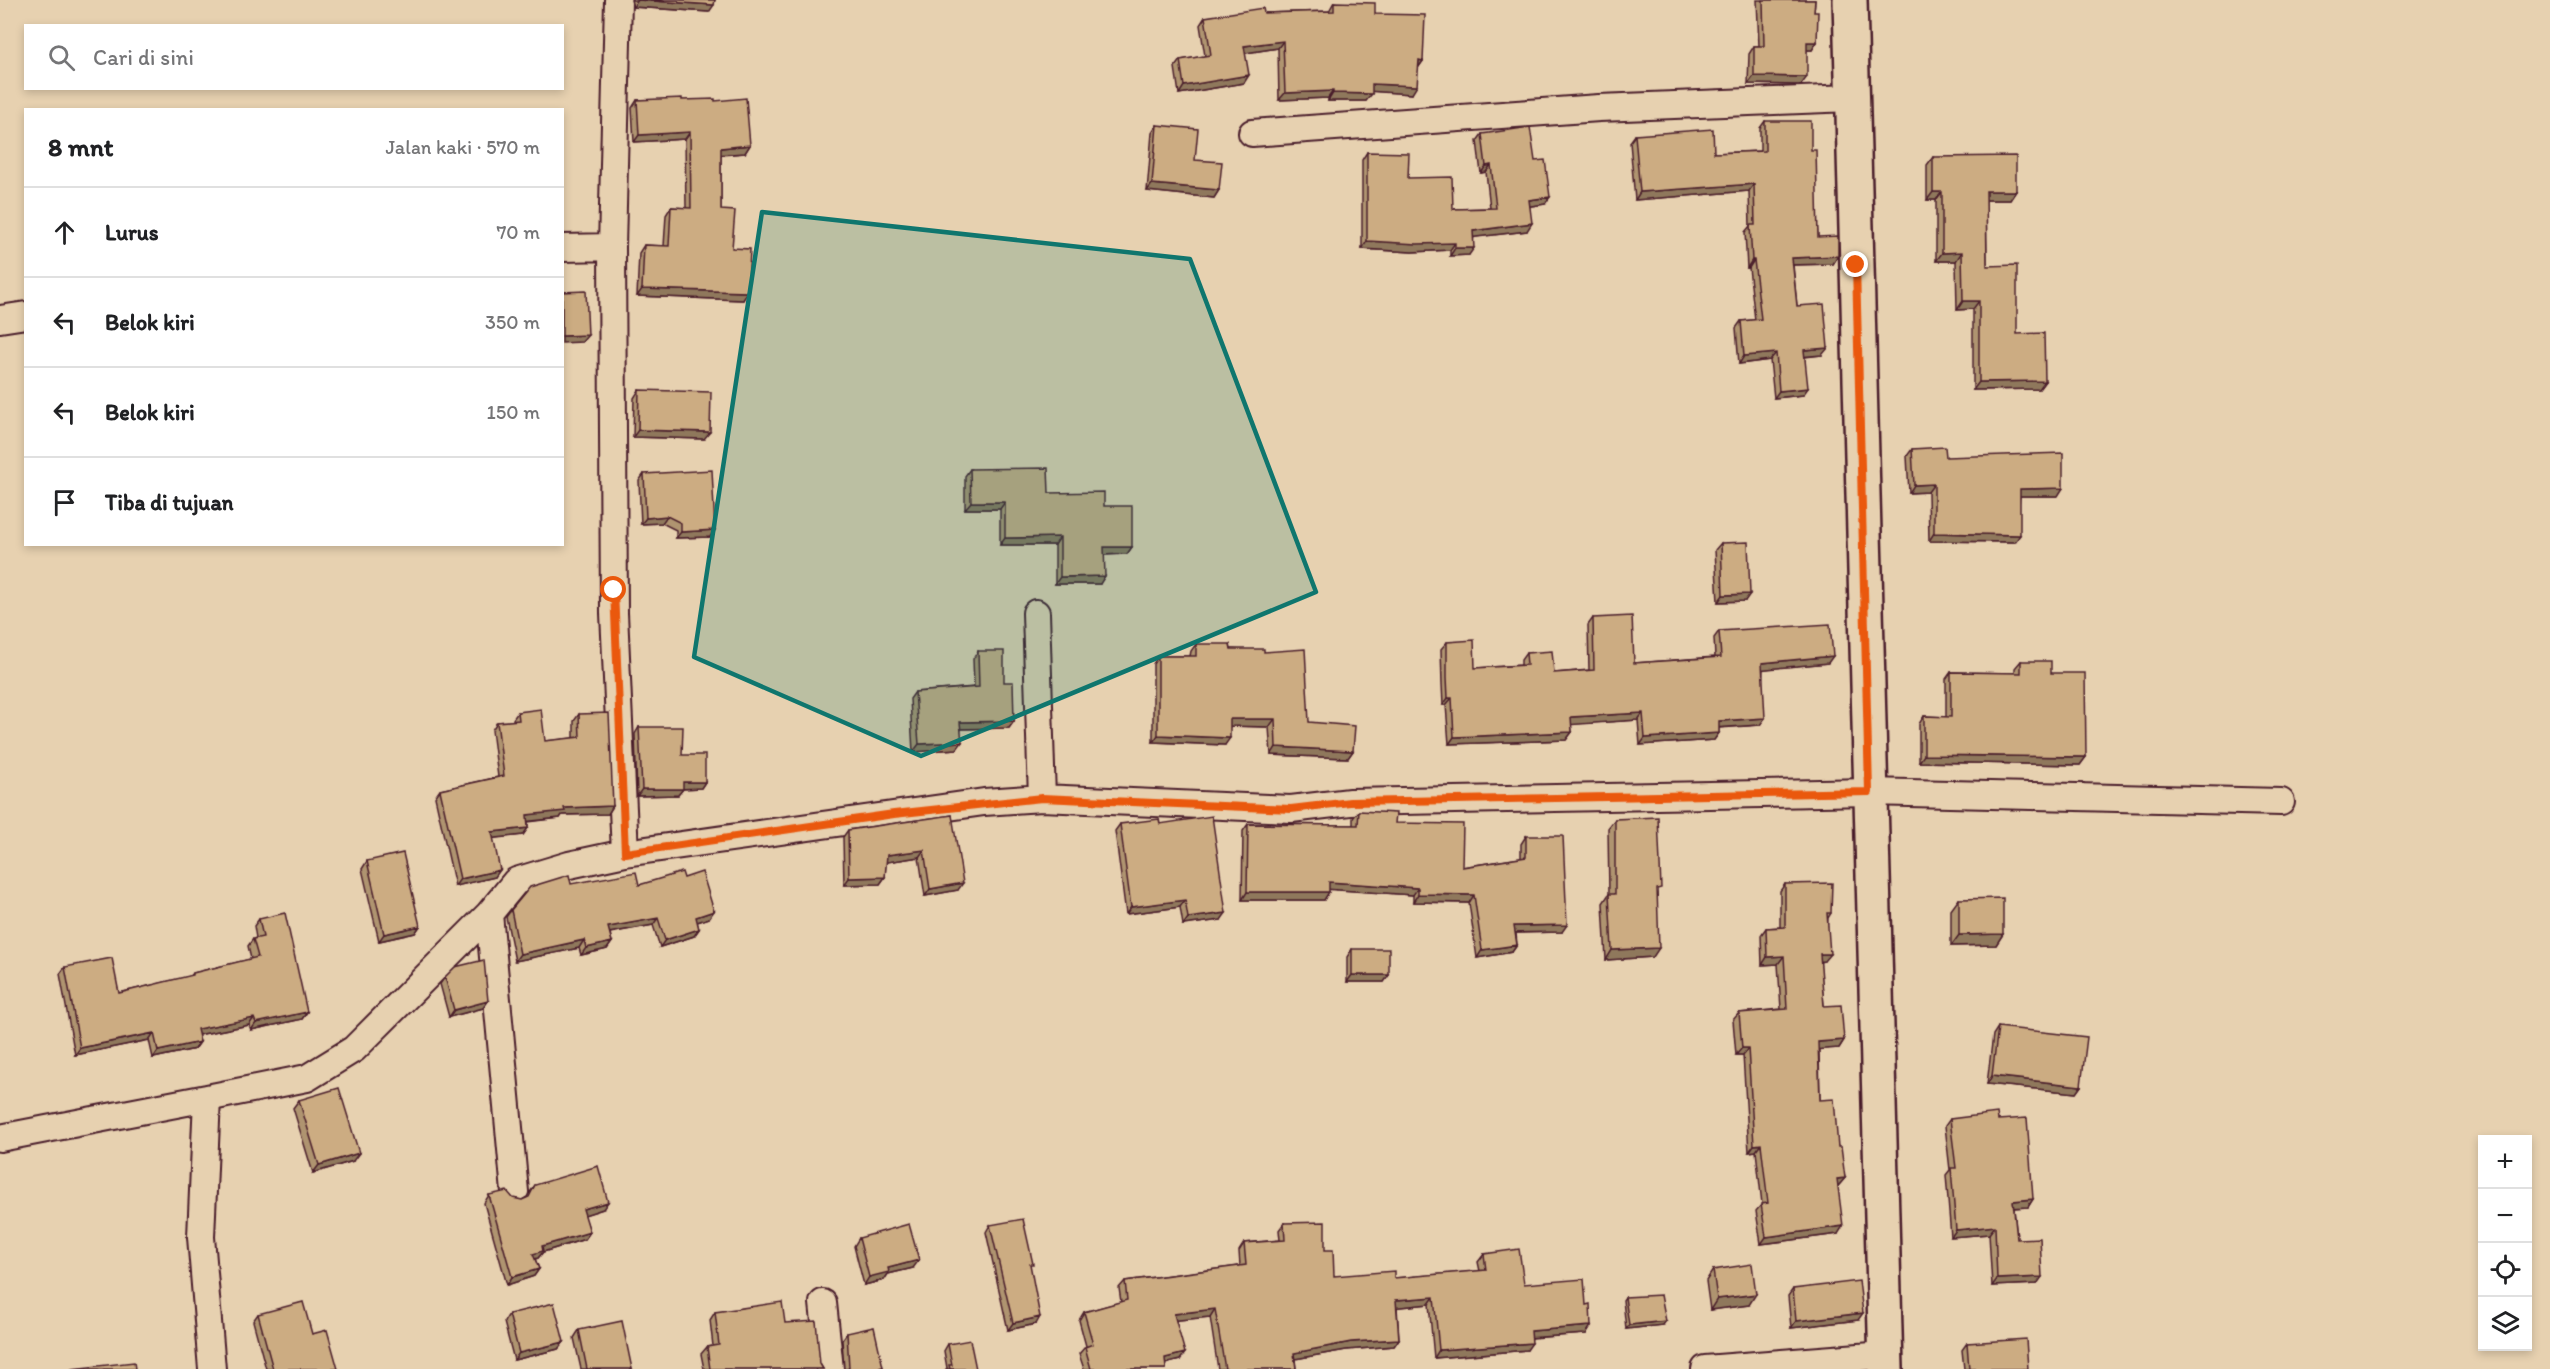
<!DOCTYPE html>
<html lang="id">
<head>
<meta charset="utf-8">
<style>
	body { margin:0; font-family:Itim,sans-serif; background:#f6f6f6; color:#202124 }
	.controls { position:absolute; right:18px; bottom:18px; display:grid; overflow:hidden; border-radius:0px; box-shadow:0 3px 9px #0003 }
	.controls button { width:54px; height:54px; display:grid; place-items:center; padding:0; border:0; border-bottom:2px solid #e0e0e0; background:#fff; color:#202124; font:30px sans-serif }
	.stop { position:absolute; width:18px; height:18px; margin:-14px; border:4px solid #ea580c; border-radius:50%; background:#fff }
	.stop.end { background:#ea580c; border-color:#fff; box-shadow:0 2px 6px #0008 }
	.list { margin:0; padding:0; list-style:none }
	h2 { display:flex; justify-content:space-between; align-items:center; height:78px; margin:0; padding:0 24px; font-size:26px }
	h2 small { font-size:20px; font-weight:400; color:#757577 }
	.list li { display:grid; grid-template-columns:39px 1fr auto; gap:18px; align-items:center; box-sizing:border-box; height:90px; padding:0 24px; border-top:2px solid #e0e0e0 }
	.list b { display:block; font-size:22px; white-space:nowrap }
	.list em { font-size:20px; font-style:normal; color:#757577 }
	.icon { flex:none; width:33px; height:33px; fill:none; stroke:currentColor; stroke-width:2; stroke-linecap:round; stroke-linejoin:round }
	.map { position:relative; flex:none; width:2550px; height:1369px; overflow:hidden }
	.search { position:absolute; background:#fff; box-shadow:0 3px 9px #0003; left:24px; top:24px; width:540px; height:66px; display:flex; align-items:center; gap:15px; box-sizing:border-box; padding:0 21px; border-radius:0px; color:#757577; font-size:22px }
	.panel { position:absolute; background:#fff; box-shadow:0 3px 9px #0003; left:24px; top:108px; width:540px; height:438px; border-radius:0px }
	.map>svg:first-child { display:block }
	.lines { fill:none; stroke-linecap:round; stroke-linejoin:round }
	.street-casing { stroke:#4a1f2b; stroke-width:30 }
	.secondary-casing { stroke:#4a1f2b; stroke-width:38 }
	.street { stroke:#e7d1b0; stroke-width:26 }
	.secondary { stroke:#e7d1b0; stroke-width:33 }
	.wall { fill:#af9470; stroke:#4a1f2b; stroke-width:1.5 }
	.shaded-wall { fill:#8f785b; stroke:#4a1f2b; stroke-width:1.5 }
	.building { fill:#ccac82; stroke:#4a1f2b; stroke-width:1.5 }
	.route { stroke:#ea580c; stroke-width:8 }
	.marked { fill:#0f766e; fill-opacity:0.2; stroke:#0f766e; stroke-width:4.5; stroke-linejoin:round }
</style>
</head>
<body>
<div class="map">
<svg width="2550" height="1369" viewBox="0 0 2550 1369">
	<rect width="100%" height="100%" fill="#e7d1b0"/>
	<filter id="ink" filterUnits="userSpaceOnUse"><feTurbulence type="fractalNoise" baseFrequency=".0167" numOctaves="2"/><feDisplacementMap in="SourceGraphic" scale="12" xChannelSelector="R" yChannelSelector="G"/><feConvolveMatrix kernelMatrix="1 2 1 2 8 2 1 2 1" color-interpolation-filters="sRGB"/></filter>
	<g filter="url(#ink)">
		<g class="lines">
			<defs>
				<path id="street" d="M 618,0 L 612,247 L 614,613 L 625,853
					M 1252,133 L 1599,108 L 1851,98
					M 562,248 L 612,247
					M 0,319 L 26,315
					M 1036,613 L 1042,798
					M 489,914 L 515,1192
					M 0,1138 L 207,1098
					M 823,1303 L 830,1369
					M 212,1369 L 201,1237 L 207,1098 L 307,1078 L 354,1049 L 489,914 L 516,881 L 569,865 L 625,853 L 984,802 L 1042,798 L 1291,809 L 1350,802 L 1869,792 L 2281,802
					M 1705,1369 L 1885,1355"/>
				<path id="secondary" d="M 1850,0 L 1886,1369"/>
			</defs>
			<use href="#street" class="street-casing"/>
			<use href="#secondary" class="secondary-casing"/>
			<use href="#street" class="street"/>
			<use href="#secondary" class="secondary"/>
		</g>
		<path class="wall" d="M 631,0 L 715,0 L 709,12 L 633,7 Z
			M 1757,0 L 1815,0 L 1814,12 L 1817,42 L 1812,50 L 1807,50 L 1801,85 L 1748,84 L 1749,54 L 1754,46 L 1759,46 Z
			M 1334,2 L 1375,14 L 1423,61 L 1418,68 L 1412,94 L 1372,91 L 1366,101 L 1328,101 L 1328,98 L 1279,100 L 1278,48 L 1245,53 L 1244,83 L 1179,94 L 1175,67 L 1180,60 L 1205,56 L 1200,25 L 1205,17 L 1264,13 L 1329,11 Z
			M 637,100 L 715,101 L 750,145 L 745,153 L 721,155 L 721,210 L 732,248 L 748,292 L 743,300 L 637,296 L 639,253 L 644,245 L 664,246 L 666,215 L 671,207 L 686,208 L 685,139 L 634,142 L 632,108 Z
			M 1765,121 L 1811,150 L 1818,237 L 1838,256 L 1833,264 L 1793,265 L 1797,306 L 1822,355 L 1805,357 L 1803,395 L 1774,398 L 1770,360 L 1739,364 L 1736,328 L 1741,321 L 1755,320 L 1749,268 L 1747,268 L 1745,232 L 1750,226 L 1749,191 L 1635,200 L 1630,142 L 1635,135 L 1714,153 L 1760,151 L 1760,128 Z
			M 1157,125 L 1219,190 L 1214,198 L 1147,191 L 1152,133 Z
			M 1482,134 L 1535,161 L 1545,204 L 1530,206 L 1527,231 L 1474,237 L 1469,255 L 1450,256 L 1450,250 L 1412,252 L 1362,249 L 1362,160 L 1367,152 L 1408,178 L 1453,209 L 1490,208 L 1486,172 L 1481,173 L 1477,141 Z
			M 1933,157 L 2016,191 L 2010,200 L 1986,200 L 1987,266 L 2017,334 L 2045,381 L 2039,389 L 1973,390 L 1973,309 L 1957,310 L 1956,261 L 1936,261 L 1936,200 L 1927,200 L 1927,165 Z
			M 639,390 L 704,439 L 633,437 L 634,398 Z
			M 1912,449 L 1946,457 L 2058,496 L 2020,496 L 2015,542 L 1929,541 L 1928,492 L 1909,493 L 1907,456 Z
			M 970,469 L 1049,493 L 1104,506 L 1132,547 L 1127,554 L 1104,555 L 1100,584 L 1055,584 L 1055,545 L 1000,545 L 1000,509 L 965,509 L 965,476 Z
			M 644,474 L 710,537 L 676,538 L 676,530 L 662,523 L 641,524 L 639,481 Z
			M 1721,543 L 1745,601 L 1718,602 L 1715,550 Z
			M 1593,618 L 1634,663 L 1715,657 L 1714,638 L 1719,631 L 1828,663 L 1763,669 L 1760,725 L 1719,728 L 1719,733 L 1714,740 L 1640,745 L 1638,720 L 1571,724 L 1572,732 L 1566,740 L 1449,744 L 1446,705 L 1443,705 L 1442,684 L 1441,649 L 1447,642 L 1475,668 L 1521,665 L 1521,660 L 1526,653 L 1554,673 L 1589,670 L 1588,625 Z
			M 1196,644 L 1231,649 L 1264,652 L 1309,722 L 1353,751 L 1348,758 L 1271,755 L 1269,727 L 1230,726 L 1225,745 L 1153,742 L 1153,664 L 1158,656 L 1190,656 L 1191,651 Z
			M 978,651 L 1004,682 L 1014,721 L 1009,728 L 961,729 L 957,749 L 913,752 L 910,699 L 915,692 L 974,687 L 973,659 Z
			M 2021,661 L 2051,673 L 2086,757 L 2080,765 L 1919,762 L 1919,724 L 1924,716 L 1946,717 L 1946,679 L 1951,672 L 2015,673 L 2015,668 Z
			M 518,712 L 545,741 L 574,738 L 574,721 L 579,714 L 613,806 L 608,814 L 562,815 L 560,818 L 528,822 L 528,828 L 523,835 L 493,838 L 495,877 L 455,886 L 435,797 L 440,790 L 498,777 L 492,730 L 497,722 L 513,721 L 513,719 Z
			M 639,727 L 682,755 L 705,782 L 701,788 L 683,789 L 678,795 L 637,796 L 635,734 Z
			M 1359,811 L 1395,823 L 1462,867 L 1521,858 L 1521,844 L 1526,836 L 1562,932 L 1516,933 L 1517,945 L 1512,952 L 1477,958 L 1469,903 L 1413,902 L 1413,895 L 1329,889 L 1324,900 L 1242,900 L 1243,831 L 1248,824 L 1353,825 L 1353,818 Z
			M 952,815 L 958,890 L 925,896 L 919,857 L 886,862 L 885,877 L 880,884 L 844,885 L 843,837 L 848,830 Z
			M 1615,819 L 1657,894 L 1653,957 L 1606,960 L 1603,903 L 1609,894 L 1608,828 Z
			M 1120,824 L 1160,824 L 1221,920 L 1183,925 L 1180,907 L 1126,914 L 1115,831 Z
			M 367,861 L 420,926 L 415,933 L 379,941 L 362,869 Z
			M 684,878 L 709,918 L 697,922 L 699,929 L 694,936 L 660,947 L 653,925 L 610,933 L 612,942 L 607,949 L 581,955 L 579,948 L 515,961 L 506,917 L 511,910 L 571,884 L 639,885 Z
			M 1785,884 L 1831,913 L 1828,918 L 1824,961 L 1820,962 L 1824,1006 L 1844,1040 L 1839,1048 L 1819,1049 L 1820,1100 L 1838,1147 L 1845,1178 L 1838,1186 L 1838,1234 L 1761,1244 L 1756,1211 L 1762,1204 L 1756,1151 L 1749,1152 L 1743,1055 L 1736,1055 L 1733,1020 L 1739,1013 L 1781,1009 L 1778,964 L 1762,965 L 1761,935 L 1766,928 L 1780,927 L 1780,891 Z
			M 1959,899 L 2003,934 L 1996,945 L 1951,946 L 1951,910 Z
			M 259,919 L 307,1012 L 302,1019 L 251,1030 L 249,1025 L 198,1035 L 200,1042 L 195,1049 L 153,1058 L 149,1040 L 75,1055 L 60,974 L 65,967 L 119,993 L 191,976 L 193,973 L 251,959 L 248,946 L 253,939 L 256,938 L 254,926 Z
			M 1352,949 L 1389,975 L 1384,982 L 1347,982 L 1347,957 Z
			M 445,977 L 488,1001 L 483,1008 L 449,1017 L 440,984 Z
			M 1998,1027 L 2081,1086 L 2076,1093 L 1987,1084 L 1993,1035 Z
			M 299,1100 L 353,1161 L 313,1173 L 293,1108 Z
			M 1950,1119 L 1998,1120 L 2033,1199 L 2028,1207 L 2014,1208 L 2017,1239 L 2037,1284 L 1992,1286 L 1989,1234 L 1951,1237 L 1946,1175 L 1950,1170 L 1945,1126 Z
			M 535,1185 L 603,1209 L 584,1215 L 590,1232 L 585,1239 L 543,1252 L 538,1258 L 535,1259 L 539,1269 L 534,1276 L 507,1285 L 484,1203 L 489,1195 L 522,1200 L 527,1197 Z
			M 1284,1223 L 1325,1250 L 1334,1276 L 1394,1278 L 1480,1271 L 1478,1262 L 1484,1254 L 1524,1284 L 1586,1334 L 1532,1338 L 1527,1350 L 1434,1358 L 1429,1304 L 1397,1307 L 1399,1339 L 1394,1346 L 1346,1350 L 1295,1359 L 1296,1369 L 1218,1369 L 1210,1317 L 1176,1320 L 1180,1360 L 1165,1364 L 1166,1369 L 1084,1369 L 1079,1354 L 1085,1347 L 1086,1346 L 1079,1320 L 1084,1312 L 1121,1302 L 1119,1288 L 1125,1281 L 1240,1266 L 1239,1251 L 1244,1243 L 1280,1240 L 1279,1230 Z
			M 990,1225 L 1036,1324 L 1008,1330 L 986,1232 Z
			M 859,1238 L 913,1268 L 888,1274 L 884,1280 L 864,1285 L 854,1246 Z
			M 1713,1270 L 1749,1305 L 1710,1310 L 1706,1281 Z
			M 1793,1289 L 1858,1320 L 1791,1328 L 1788,1296 Z
			M 1625,1297 L 1663,1325 L 1626,1329 L 1623,1300 Z
			M 715,1312 L 785,1323 L 820,1364 L 823,1369 L 704,1369 L 701,1354 L 707,1347 L 713,1346 L 710,1320 Z
			M 258,1314 L 312,1334 L 338,1369 L 266,1369 L 253,1321 Z
			M 509,1314 L 564,1342 L 558,1349 L 514,1360 L 504,1322 Z
			M 579,1330 L 632,1369 L 581,1369 L 574,1338 Z
			M 847,1333 L 883,1367 L 882,1369 L 844,1369 L 842,1340 Z
			M 1967,1343 L 2028,1369 L 1964,1369 L 1962,1350 Z
			M 948,1344 L 976,1369 L 946,1369 L 947,1368 L 944,1351 Z"/>
		<path class="shaded-wall" d="M 638,0 L 714,5 L 709,12 L 633,7 Z
			M 1283,41 L 1278,48 L 1239,54 L 1244,46 Z
			M 1807,42 L 1817,42 L 1812,50 L 1802,50 Z
			M 1419,60 L 1423,61 L 1418,68 Z
			M 1249,75 L 1244,83 L 1179,94 L 1184,86 Z
			M 1754,76 L 1807,77 L 1801,85 L 1748,84 Z
			M 1372,84 L 1417,86 L 1412,94 L 1366,91 Z
			M 1333,91 L 1328,98 L 1279,100 L 1285,93 Z
			M 1333,93 L 1372,94 L 1366,101 L 1328,101 Z
			M 690,132 L 685,139 L 634,142 L 639,135 Z
			M 750,145 L 745,153 L 715,155 L 721,148 Z
			M 1491,165 L 1486,172 L 1481,173 L 1486,166 Z
			M 1152,184 L 1219,190 L 1214,198 L 1147,191 Z
			M 1754,184 L 1749,191 L 1635,200 L 1640,192 Z
			M 1986,191 L 2016,191 L 2010,200 L 1980,200 Z
			M 1933,192 L 1942,192 L 1936,200 L 1927,200 Z
			M 1550,197 L 1545,204 L 1524,207 L 1529,200 Z
			M 1532,223 L 1527,231 L 1468,238 L 1473,231 Z
			M 1367,241 L 1455,243 L 1450,250 L 1412,252 L 1362,249 Z
			M 1455,248 L 1474,248 L 1469,255 L 1450,256 Z
			M 1962,252 L 1956,261 L 1936,261 L 1942,253 Z
			M 1838,256 L 1833,264 L 1787,265 L 1792,258 Z
			M 1752,260 L 1754,260 L 1749,268 L 1747,268 Z
			M 642,289 L 748,292 L 743,300 L 637,296 Z
			M 1963,301 L 1979,301 L 1973,309 L 1957,310 Z
			M 588,335 L 582,342 L 562,343 L 562,336 Z
			M 1828,348 L 1822,355 L 1799,357 L 1804,350 Z
			M 1776,353 L 1770,360 L 1739,364 L 1744,356 Z
			M 2045,381 L 2039,389 L 1973,390 L 1979,382 Z
			M 1808,388 L 1803,395 L 1774,398 L 1779,391 Z
			M 638,430 L 710,432 L 704,439 L 633,437 Z
			M 1934,484 L 1928,492 L 1909,493 L 1914,485 Z
			M 2063,488 L 2058,496 L 2015,496 L 2020,489 Z
			M 971,502 L 1005,502 L 1000,509 L 965,509 Z
			M 667,516 L 662,523 L 641,524 L 646,518 Z
			M 715,530 L 710,537 L 676,538 L 681,532 Z
			M 1934,533 L 2020,535 L 2015,542 L 1929,541 Z
			M 1060,537 L 1055,545 L 1000,545 L 1005,538 Z
			M 1104,547 L 1132,547 L 1127,554 L 1099,555 Z
			M 1105,576 L 1100,584 L 1055,584 L 1060,577 Z
			M 1750,594 L 1745,601 L 1718,602 L 1723,595 Z
			M 1833,656 L 1828,663 L 1757,670 L 1762,663 Z
			M 1448,698 L 1452,698 L 1446,705 L 1443,705 Z
			M 1643,713 L 1638,720 L 1566,725 L 1571,717 Z
			M 1765,718 L 1760,725 L 1713,728 L 1719,721 Z
			M 1230,719 L 1275,719 L 1269,727 L 1225,726 Z
			M 1014,721 L 1009,728 L 955,729 L 960,722 Z
			M 1572,732 L 1566,740 L 1449,744 L 1454,737 Z
			M 1719,733 L 1714,740 L 1640,745 L 1645,738 Z
			M 1158,735 L 1230,738 L 1225,745 L 1153,742 Z
			M 962,742 L 957,749 L 913,752 L 919,744 Z
			M 1276,747 L 1353,751 L 1348,758 L 1271,755 Z
			M 1924,755 L 2086,757 L 2080,765 L 1919,762 Z
			M 683,782 L 705,782 L 701,788 L 678,789 Z
			M 642,789 L 683,789 L 678,795 L 637,796 Z
			M 613,806 L 608,814 L 562,815 L 560,818 L 522,822 L 527,815 L 564,808 Z
			M 528,828 L 523,835 L 487,839 L 492,832 Z
			M 924,850 L 919,857 L 881,863 L 887,855 Z
			M 500,870 L 495,877 L 455,886 L 460,879 Z
			M 885,877 L 880,884 L 844,885 L 849,878 Z
			M 1329,882 L 1418,888 L 1413,895 L 1324,889 Z
			M 963,883 L 958,890 L 925,896 L 930,889 Z
			M 1247,892 L 1329,892 L 1324,900 L 1242,900 Z
			M 1418,894 L 1474,895 L 1469,903 L 1413,902 Z
			M 1185,900 L 1180,907 L 1126,914 L 1131,907 Z
			M 714,911 L 709,918 L 691,924 L 696,917 Z
			M 1226,913 L 1221,920 L 1183,925 L 1188,918 Z
			M 658,918 L 653,925 L 603,934 L 608,927 Z
			M 1567,925 L 1562,932 L 1509,933 L 1514,926 Z
			M 420,926 L 415,933 L 379,941 L 384,934 Z
			M 699,929 L 694,936 L 660,947 L 665,940 Z
			M 2003,934 L 1996,945 L 1951,946 L 1959,935 Z
			M 584,940 L 579,948 L 515,961 L 520,954 Z
			M 612,942 L 607,949 L 581,955 L 586,948 Z
			M 1517,945 L 1512,952 L 1477,958 L 1482,950 Z
			M 1659,948 L 1653,957 L 1606,960 L 1612,950 Z
			M 1820,954 L 1830,954 L 1824,961 L 1814,962 Z
			M 1784,956 L 1778,964 L 1762,965 L 1767,957 Z
			M 1352,975 L 1389,975 L 1384,982 L 1347,982 Z
			M 488,1001 L 483,1008 L 449,1017 L 454,1010 Z
			M 307,1012 L 302,1019 L 251,1030 L 256,1023 Z
			M 254,1018 L 249,1025 L 192,1036 L 197,1029 Z
			M 154,1033 L 149,1040 L 75,1055 L 80,1048 Z
			M 1844,1040 L 1839,1048 L 1813,1050 L 1818,1042 Z
			M 200,1042 L 195,1049 L 153,1058 L 158,1051 Z
			M 1742,1048 L 1748,1048 L 1743,1055 L 1736,1055 Z
			M 1992,1076 L 2081,1086 L 2076,1093 L 1987,1084 Z
			M 1761,1144 L 1756,1151 L 1749,1152 L 1754,1145 Z
			M 359,1153 L 353,1161 L 313,1173 L 319,1165 Z
			M 1845,1178 L 1839,1185 L 1832,1186 L 1837,1179 Z
			M 2033,1199 L 2028,1207 L 2008,1208 L 2013,1201 Z
			M 608,1202 L 603,1209 L 578,1217 L 583,1209 Z
			M 1843,1226 L 1838,1234 L 1761,1244 L 1766,1237 Z
			M 1995,1226 L 1989,1234 L 1951,1237 L 1956,1230 Z
			M 590,1232 L 585,1239 L 543,1252 L 538,1258 L 528,1261 L 533,1254 L 542,1246 Z
			M 919,1260 L 913,1268 L 888,1274 L 884,1280 L 864,1285 L 869,1277 L 888,1268 Z
			M 539,1269 L 534,1276 L 507,1285 L 512,1277 Z
			M 2042,1277 L 2037,1284 L 1992,1286 L 1997,1279 Z
			M 1756,1294 L 1749,1305 L 1710,1310 L 1717,1299 Z
			M 1434,1297 L 1429,1304 L 1391,1308 L 1396,1300 Z
			M 1215,1309 L 1210,1317 L 1169,1321 L 1174,1314 Z
			M 1863,1313 L 1858,1320 L 1791,1328 L 1796,1321 Z
			M 1040,1317 L 1036,1324 L 1008,1330 L 1013,1323 Z
			M 1666,1321 L 1663,1325 L 1626,1329 L 1629,1325 Z
			M 1591,1326 L 1586,1334 L 1526,1338 L 1531,1331 Z
			M 1399,1339 L 1394,1346 L 1346,1350 L 1289,1360 L 1294,1353 L 1351,1342 Z
			M 564,1342 L 558,1349 L 514,1360 L 519,1353 Z
			M 1532,1343 L 1527,1350 L 1434,1358 L 1439,1350 Z
			M 1185,1353 L 1180,1360 L 1160,1365 L 1165,1358 Z"/>
		<path class="building" d="M 638,0 L 715,0 L 714,5 Z
			M 1763,0 L 1815,0 L 1814,12 L 1818,12 L 1817,42 L 1807,42 L 1807,77 L 1754,76 L 1754,46 L 1764,46 Z
			M 1334,2 L 1375,3 L 1375,14 L 1425,15 L 1423,61 L 1419,60 L 1417,86 L 1372,84 L 1372,94 L 1333,93 L 1333,91 L 1285,93 L 1283,41 L 1244,46 L 1249,75 L 1184,86 L 1180,60 L 1211,55 L 1205,17 L 1263,8 L 1264,13 L 1334,11 Z
			M 682,98 L 682,100 L 715,99 L 715,101 L 746,98 L 750,145 L 721,148 L 721,210 L 735,211 L 732,248 L 750,249 L 748,292 L 642,289 L 644,245 L 669,246 L 671,207 L 691,208 L 690,132 L 639,135 L 637,100 Z
			M 1765,121 L 1811,121 L 1811,150 L 1816,150 L 1818,237 L 1838,236 L 1838,256 L 1792,258 L 1797,306 L 1824,304 L 1828,348 L 1804,350 L 1808,388 L 1779,391 L 1776,353 L 1744,356 L 1741,321 L 1761,319 L 1754,260 L 1752,260 L 1750,225 L 1755,225 L 1754,184 L 1640,192 L 1635,135 L 1713,129 L 1714,153 L 1765,151 Z
			M 1157,125 L 1198,129 L 1195,160 L 1222,162 L 1219,190 L 1152,184 Z
			M 1530,127 L 1535,161 L 1545,160 L 1550,197 L 1529,200 L 1532,223 L 1473,231 L 1474,248 L 1455,248 L 1455,243 L 1417,244 L 1367,241 L 1367,152 L 1409,153 L 1408,178 L 1452,177 L 1453,209 L 1496,208 L 1491,165 L 1486,166 L 1482,134 Z
			M 2016,156 L 2016,191 L 1986,191 L 1987,266 L 2017,265 L 2017,334 L 2044,333 L 2045,381 L 1979,382 L 1979,301 L 1963,301 L 1962,252 L 1942,253 L 1942,192 L 1933,192 L 1933,157 Z
			M 586,291 L 588,335 L 562,336 L 562,292 Z
			M 639,390 L 711,392 L 710,432 L 638,430 Z
			M 1945,447 L 1946,457 L 2063,453 L 2063,488 L 2020,489 L 2020,535 L 1934,533 L 1934,484 L 1914,485 L 1912,449 Z
			M 1048,468 L 1049,493 L 1104,492 L 1104,506 L 1132,506 L 1132,547 L 1104,547 L 1105,576 L 1060,577 L 1060,537 L 1005,538 L 1005,502 L 971,502 L 970,469 Z
			M 712,470 L 715,530 L 681,532 L 681,523 L 667,516 L 646,518 L 644,474 Z
			M 1748,542 L 1750,594 L 1723,595 L 1721,543 Z
			M 1632,616 L 1634,663 L 1721,657 L 1719,631 L 1830,624 L 1833,656 L 1762,663 L 1765,718 L 1719,721 L 1719,733 L 1645,738 L 1643,713 L 1571,717 L 1572,732 L 1454,737 L 1452,698 L 1448,698 L 1447,677 L 1447,642 L 1474,640 L 1475,668 L 1527,665 L 1526,653 L 1552,651 L 1554,673 L 1594,670 L 1593,618 Z
			M 1196,644 L 1230,644 L 1231,649 L 1264,649 L 1264,652 L 1305,649 L 1309,722 L 1355,726 L 1353,751 L 1276,747 L 1275,719 L 1230,719 L 1230,738 L 1158,735 L 1158,656 L 1196,656 Z
			M 978,651 L 1004,651 L 1004,682 L 1013,682 L 1014,721 L 960,722 L 962,742 L 919,744 L 915,692 L 979,687 Z
			M 2021,661 L 2051,661 L 2051,673 L 2085,673 L 2086,757 L 1924,755 L 1924,716 L 1951,717 L 1951,672 L 2021,673 Z
			M 541,709 L 545,741 L 580,737 L 579,714 L 609,713 L 613,806 L 564,808 L 565,811 L 527,815 L 528,828 L 492,832 L 500,870 L 460,879 L 440,790 L 504,776 L 497,722 L 519,720 L 518,712 Z
			M 639,727 L 683,727 L 682,755 L 705,755 L 705,782 L 683,782 L 683,789 L 642,789 Z
			M 1359,811 L 1396,813 L 1395,823 L 1463,824 L 1462,867 L 1526,857 L 1526,836 L 1563,836 L 1567,925 L 1514,926 L 1517,945 L 1482,950 L 1474,895 L 1418,894 L 1418,888 L 1329,882 L 1329,892 L 1247,892 L 1248,824 L 1358,825 Z
			M 952,815 L 963,883 L 930,889 L 924,850 L 887,855 L 885,877 L 849,878 L 848,830 Z
			M 1212,816 L 1226,913 L 1188,918 L 1185,900 L 1131,907 L 1120,824 L 1159,819 L 1160,824 Z
			M 1658,817 L 1661,888 L 1657,889 L 1659,948 L 1612,950 L 1609,894 L 1615,894 L 1615,819 Z
			M 403,853 L 420,926 L 384,934 L 367,861 Z
			M 636,872 L 639,885 L 682,872 L 684,878 L 702,872 L 714,911 L 696,917 L 699,929 L 665,940 L 658,918 L 608,927 L 612,942 L 586,948 L 584,940 L 520,954 L 511,910 L 530,887 L 569,875 L 571,884 Z
			M 1832,883 L 1831,913 L 1827,913 L 1830,954 L 1820,954 L 1824,1006 L 1841,1005 L 1844,1040 L 1818,1042 L 1820,1100 L 1834,1099 L 1838,1147 L 1841,1147 L 1845,1178 L 1837,1179 L 1843,1226 L 1766,1237 L 1761,1204 L 1768,1203 L 1761,1144 L 1754,1145 L 1748,1048 L 1742,1048 L 1739,1013 L 1787,1009 L 1784,956 L 1767,957 L 1766,928 L 1785,927 L 1785,884 Z
			M 2003,898 L 2003,934 L 1959,935 L 1959,899 Z
			M 285,913 L 307,1012 L 256,1023 L 254,1018 L 197,1029 L 200,1042 L 158,1051 L 154,1033 L 80,1048 L 65,967 L 112,958 L 119,993 L 193,975 L 193,973 L 258,957 L 253,939 L 263,937 L 259,919 Z
			M 1352,949 L 1389,949 L 1389,975 L 1352,975 Z
			M 484,960 L 488,1001 L 454,1010 L 445,977 L 455,967 Z
			M 1998,1027 L 2087,1037 L 2081,1086 L 1992,1076 Z
			M 339,1088 L 359,1153 L 319,1165 L 299,1100 Z
			M 1997,1113 L 1998,1120 L 2027,1118 L 2033,1199 L 2013,1201 L 2017,1239 L 2040,1238 L 2042,1277 L 1997,1279 L 1995,1226 L 1956,1230 L 1951,1168 L 1956,1168 L 1950,1119 Z
			M 598,1166 L 608,1202 L 583,1209 L 590,1232 L 542,1246 L 543,1251 L 533,1254 L 539,1269 L 512,1277 L 489,1195 L 507,1191 L 513,1198 L 522,1200 L 529,1197 L 535,1185 Z
			M 1023,1219 L 1033,1264 L 1030,1264 L 1040,1317 L 1013,1323 L 990,1225 Z
			M 1325,1222 L 1325,1250 L 1333,1250 L 1334,1276 L 1394,1271 L 1394,1278 L 1486,1270 L 1484,1254 L 1519,1249 L 1524,1284 L 1584,1279 L 1586,1305 L 1590,1304 L 1591,1326 L 1531,1331 L 1532,1343 L 1439,1350 L 1434,1297 L 1396,1300 L 1399,1339 L 1351,1342 L 1294,1353 L 1296,1369 L 1225,1369 L 1215,1309 L 1174,1314 L 1185,1353 L 1165,1358 L 1166,1369 L 1091,1369 L 1085,1347 L 1093,1344 L 1084,1312 L 1127,1300 L 1125,1281 L 1246,1265 L 1244,1243 L 1285,1240 L 1284,1223 Z
			M 909,1224 L 919,1260 L 888,1268 L 889,1272 L 869,1277 L 859,1238 Z
			M 1752,1264 L 1756,1294 L 1717,1299 L 1713,1270 Z
			M 1859,1281 L 1863,1313 L 1796,1321 L 1793,1289 Z
			M 1661,1295 L 1666,1321 L 1629,1325 L 1625,1297 Z
			M 303,1302 L 312,1334 L 327,1330 L 338,1369 L 273,1369 L 258,1314 Z
			M 782,1302 L 785,1323 L 816,1321 L 820,1364 L 823,1369 L 710,1369 L 707,1347 L 719,1345 L 715,1312 Z
			M 554,1303 L 564,1342 L 519,1353 L 509,1314 Z
			M 622,1321 L 632,1369 L 587,1369 L 579,1330 Z
			M 874,1327 L 883,1367 L 874,1369 L 848,1369 L 849,1367 L 847,1333 Z
			M 2026,1339 L 2028,1369 L 1969,1369 L 1967,1343 Z
			M 970,1340 L 976,1369 L 950,1369 L 949,1365 L 952,1365 L 948,1344 Z
			M 134,1362 L 135,1369 L 71,1369 Z"/>
	</g>
	<g class="lines" filter="url(#ink)">
		<path class="route" d="M 614,590 L 625,853 L 894,814 L 1042,798 L 1291,809 L 1350,802 L 1869,792 L 1856,265"/>
	</g>
	<path class="marked" d="M 762,212 L 1190,259 L 1316,592 L 921,756 L 694,657 Z"/>
</svg>
<div class="controls">
<button>+</button>
<button>−</button>
<button><svg class="icon" aria-label="locate" viewBox="0 0 24 24"><circle cx="12" cy="12" r="6"/><path d="M12 2v4M12 18v4M2 12h4M18 12h4"/></svg></button>
<button><svg class="icon" aria-label="layers" viewBox="0 0 24 24"><path d="M12 4l9 5-9 5-9-5zM3 14l9 5 9-5"/></svg></button>
</div>
<div class="stop" style="left:614px;top:590px"></div>
<div class="stop end" style="left:1856px;top:265px"></div>
<div class="search"><svg class="icon" aria-label="search" viewBox="0 0 24 24"><circle cx="10" cy="10" r="6"/><path d="M15 15l6 6"/></svg>Cari di sini</div>
<section class="panel">
<h2>8 mnt<small>Jalan kaki · 570 m</small></h2>
<ul class="list">
<li><svg class="icon" aria-label="ahead" viewBox="0 0 24 24"><path d="M12 20V5M6 11l6-6 6 6"/></svg><div><b>Lurus</b></div><em>70 m</em></li>
<li><svg class="icon" aria-label="left" viewBox="0 0 24 24"><path d="M17 20v-9H6M10 6l-5 5 5 5"/></svg><div><b>Belok kiri</b></div><em>350 m</em></li>
<li><svg class="icon" aria-label="left" viewBox="0 0 24 24"><path d="M17 20v-9H6M10 6l-5 5 5 5"/></svg><div><b>Belok kiri</b></div><em>150 m</em></li>
<li><svg class="icon" aria-label="arrive" viewBox="0 0 24 24"><path d="M6 21V4h12l-3 4 3 4H6"/></svg><div><b>Tiba di tujuan</b></div></li>
</ul>
</section>
</div>
</body>
</html>
